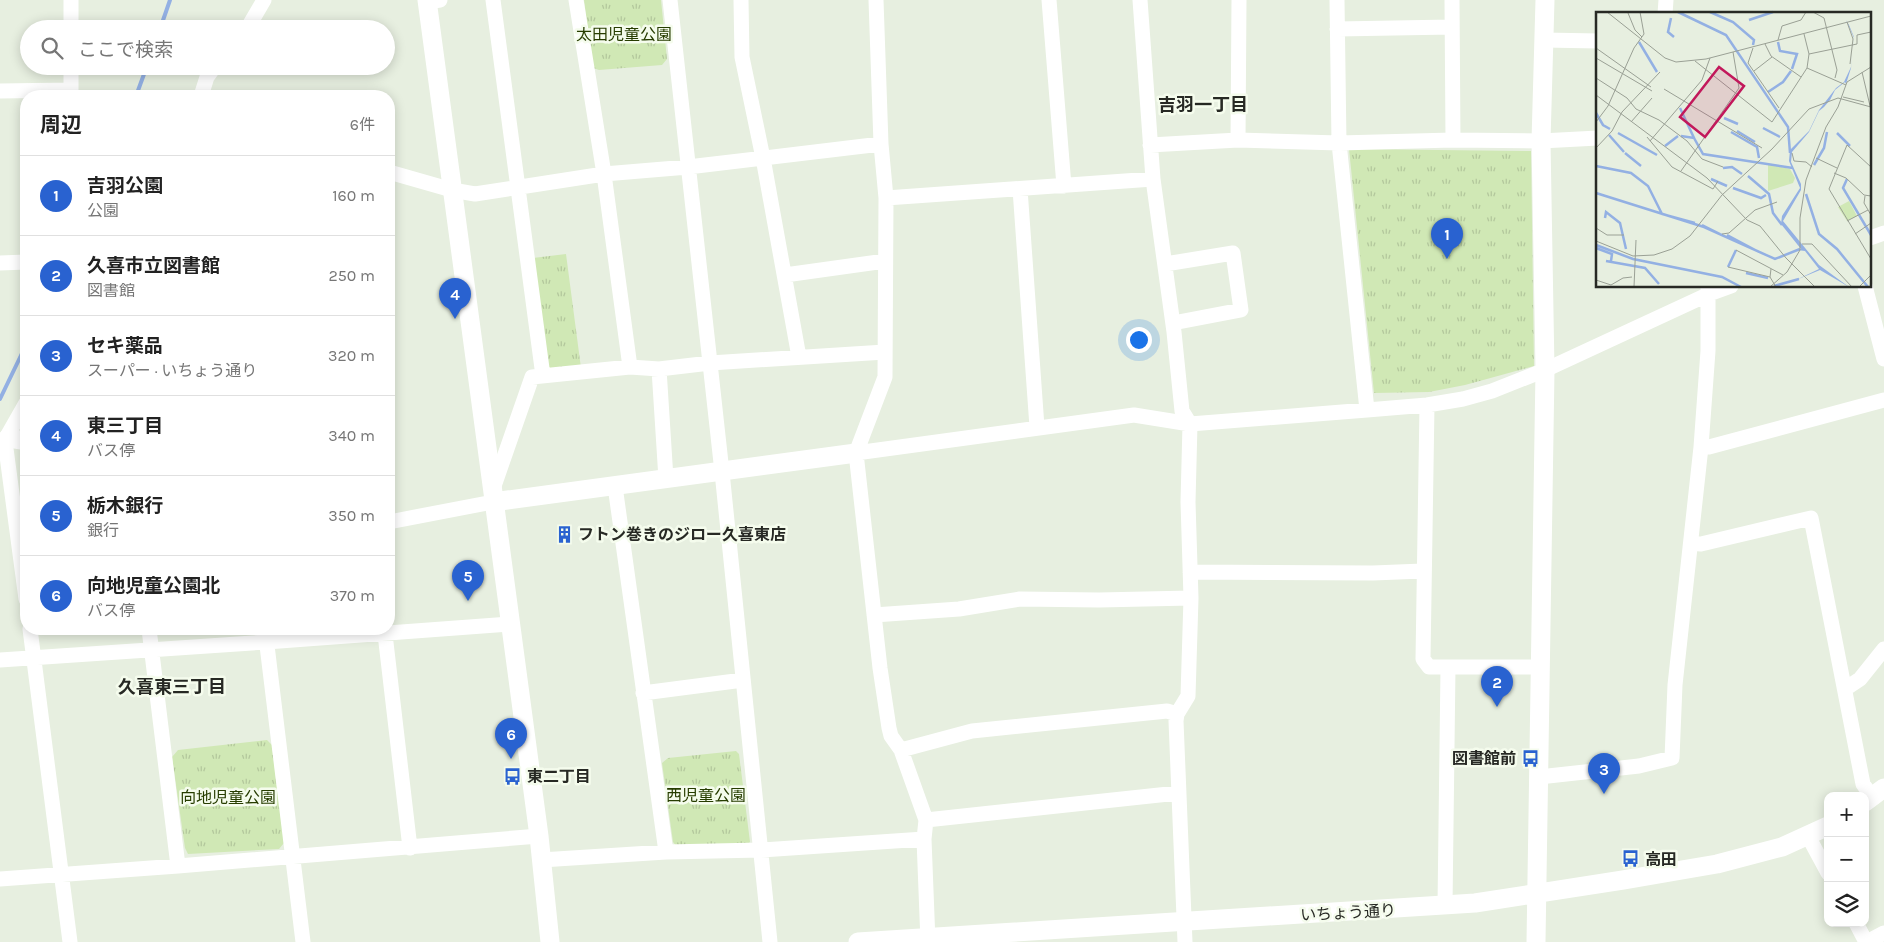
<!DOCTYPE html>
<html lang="ja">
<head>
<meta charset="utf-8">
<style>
	body { margin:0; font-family:Karla,"Noto Sans JP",sans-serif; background:#f6f6f6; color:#222 }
	.controls { position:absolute; right:15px; bottom:15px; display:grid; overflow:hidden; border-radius:10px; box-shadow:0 2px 12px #0003 }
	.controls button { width:45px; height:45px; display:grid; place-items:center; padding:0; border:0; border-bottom:1px solid #e0e0e0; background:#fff; color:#222; font:25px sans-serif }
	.you { position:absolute; left:1138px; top:339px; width:18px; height:18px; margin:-12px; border:4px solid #fff; border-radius:50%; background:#1a73e8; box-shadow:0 0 0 8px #1a73e833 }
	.badge { display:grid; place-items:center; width:32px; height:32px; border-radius:50%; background:#2962d0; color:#fff; font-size:16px; font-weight:700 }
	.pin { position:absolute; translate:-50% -41px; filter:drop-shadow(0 1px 2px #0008) }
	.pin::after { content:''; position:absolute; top:26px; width:18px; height:15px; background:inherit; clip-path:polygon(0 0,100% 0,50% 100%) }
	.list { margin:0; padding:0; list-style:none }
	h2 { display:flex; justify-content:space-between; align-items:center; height:65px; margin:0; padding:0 20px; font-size:21px }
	h2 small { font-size:16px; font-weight:400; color:#767676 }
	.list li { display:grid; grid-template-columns:32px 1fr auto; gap:15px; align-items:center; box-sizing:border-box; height:80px; padding:0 20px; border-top:1px solid #e0e0e0 }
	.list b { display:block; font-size:19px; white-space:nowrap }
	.list p { margin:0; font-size:16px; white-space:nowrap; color:#767676 }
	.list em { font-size:16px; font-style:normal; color:#767676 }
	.icon { flex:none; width:28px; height:28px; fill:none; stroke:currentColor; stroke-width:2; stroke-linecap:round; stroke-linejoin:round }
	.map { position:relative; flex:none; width:1884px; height:942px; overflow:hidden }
	.search { position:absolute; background:#fff; box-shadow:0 2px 12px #0003; left:20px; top:20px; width:375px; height:55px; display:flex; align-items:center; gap:12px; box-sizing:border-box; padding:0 18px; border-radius:28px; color:#767676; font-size:19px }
	.panel { position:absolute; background:#fff; box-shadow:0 2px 12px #0003; left:20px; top:90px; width:375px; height:545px; border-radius:20px }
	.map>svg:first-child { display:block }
	.park { fill:url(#park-tufts) }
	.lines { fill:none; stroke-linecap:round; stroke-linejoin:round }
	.stream { stroke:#93b0e3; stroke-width:4 }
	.minor { stroke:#fff; stroke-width:15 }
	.tertiary { stroke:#fff; stroke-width:19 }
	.labels { text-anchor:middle; stroke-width:5; stroke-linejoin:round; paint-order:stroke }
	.park-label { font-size:16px; fill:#273d00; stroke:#f5fced }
	.poi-label { font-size:16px; font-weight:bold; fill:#272924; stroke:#f5fced; text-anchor:start }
	.street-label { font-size:16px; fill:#272924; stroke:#f5fced }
	.neighbourhood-label { font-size:18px; font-weight:bold; fill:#272924; stroke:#f5fced }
	.inset-river { fill:none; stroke:#93b0e3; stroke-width:2.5 }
	.inset-road { fill:none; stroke:#9aa095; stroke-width:1 }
	.view { fill:#c2185b; fill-opacity:0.15; stroke:#c2185b; stroke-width:2.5 }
	.inset-edge { fill:none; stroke:#272924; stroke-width:2.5 }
</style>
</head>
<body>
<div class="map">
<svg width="1884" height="942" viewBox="0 0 1884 942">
	<defs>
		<pattern id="park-tufts" width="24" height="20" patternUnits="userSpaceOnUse" patternTransform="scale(1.25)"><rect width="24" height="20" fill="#d0e8b5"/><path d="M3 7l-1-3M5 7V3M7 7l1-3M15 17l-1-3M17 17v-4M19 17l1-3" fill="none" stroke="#b3c79c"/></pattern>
	</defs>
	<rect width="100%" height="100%" fill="#e7efe0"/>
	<path class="park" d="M 584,0 L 661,0 L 667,59 L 662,65 L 599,70 L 593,68 Z
		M 1349,149 L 1531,151 L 1534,366 L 1465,385 L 1429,392 L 1374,393 Z
		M 566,254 L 581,368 L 550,370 L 546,363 L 533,258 Z
		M 267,740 L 272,745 L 284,843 L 279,849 L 188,854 L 185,848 L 172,757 L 178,750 Z
		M 736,751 L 739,754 L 750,842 L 747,845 L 677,847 L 673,842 L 662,763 L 668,758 Z"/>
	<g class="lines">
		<path class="stream" d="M 160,29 L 170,0
			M 136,96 L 147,66
			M 0,399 L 26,345"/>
		<path class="minor" d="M 71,0 L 71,29
			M 493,0 L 543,376
			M 576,0 L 604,174 L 630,367
			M 670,0 L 722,472 L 770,942
			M 741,0 L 742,57 L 763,158 L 799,357
			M 876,0 L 881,144 L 886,198 L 885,377 L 856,453 L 880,668 L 889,728 L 891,736 L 901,750 L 926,820 L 924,839 L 928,942
			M 1049,0 L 1064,186
			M 1140,0 L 1153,179 L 1174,332 L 1182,411 L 1190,424 L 1188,502 L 1191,598 L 1188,696 L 1177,714 L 1176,721 L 1185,942
			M 1337,0 L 1339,143 L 1367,410
			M 1452,0 L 1453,140
			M 427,2 L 440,0
			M 1665,14 L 1666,0
			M 247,29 L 264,0
			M 1337,29 L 1452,27
			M 1544,40 L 1598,41
			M 71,66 L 71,96
			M 0,91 L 71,90
			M 201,96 L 207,77 L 215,66
			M 1238,140 L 1239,0
			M 1150,145 L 1238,140 L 1339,143 L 1453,140 L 1541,141 L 1598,138
			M 389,172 L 452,190 L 475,194 L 604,174 L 688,167 L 881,144
			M 1020,189 L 1037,427
			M 886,198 L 1153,179
			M 1870,238 L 1884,233
			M 0,263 L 26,262
			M 1165,264 L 1233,253 L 1241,310 L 1173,323
			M 785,275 L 885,261
			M 1865,286 L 1884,359
			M 659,369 L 666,479
			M 1427,405 L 1423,659 L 1429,667 L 1540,667
			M 5,441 L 26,599
			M 2,445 L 26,403
			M 1701,447 L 1709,447 L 1884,400
			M 856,453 L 1134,415 L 1190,424 L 1367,410 L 1427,405 L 1463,399 L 1492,391 L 1545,370 L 1709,294 L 1731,286
			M 615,486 L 666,852
			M 493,489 L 532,377 L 630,367 L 659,369 L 710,363 L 885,352
			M 389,522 L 493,502
			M 1691,543 L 1701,544 L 1811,518 L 1863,784 L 1872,797
			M 1190,572 L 1373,573 L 1423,571
			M 874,615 L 959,609 L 1020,599 L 1099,600 L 1191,598
			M 30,629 L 70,942
			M 149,629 L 178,866
			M 265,629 L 303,942
			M 385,634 L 410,848
			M 0,660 L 266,642 L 510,624
			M 1845,689 L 1860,679 L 1884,649
			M 643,693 L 743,680
			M 901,750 L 972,731 L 1167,711 L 1177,714
			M 1539,777 L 1639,766 L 1672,758 L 1675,685 L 1701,447 L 1708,351 L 1708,286
			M 926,820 L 1178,793
			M 1808,836 L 1828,873
			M 541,860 L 666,852 L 761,850 L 924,839
			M 0,879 L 178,866 L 539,836
			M 1445,906 L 1448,667
			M 1856,923 L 1866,942
			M 1867,942 L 1884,933"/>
		<path class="tertiary" d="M 427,0 L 539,836 L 550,942
			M 8,438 L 26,441
			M 493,502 L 856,453
			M 1865,802 L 1884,788
			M 858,942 L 1475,903 L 1623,880 L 1717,864 L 1782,847 L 1828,826
			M 1536,942 L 1545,370 L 1541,141 L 1545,0"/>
	</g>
	<defs>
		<symbol id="building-bare" viewBox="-9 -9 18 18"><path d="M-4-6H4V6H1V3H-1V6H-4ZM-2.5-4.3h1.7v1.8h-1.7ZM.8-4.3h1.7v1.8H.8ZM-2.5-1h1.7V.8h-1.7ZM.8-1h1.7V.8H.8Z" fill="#2962d0" stroke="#f5fced" stroke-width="2.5" paint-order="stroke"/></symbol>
		<symbol id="bus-bare" viewBox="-9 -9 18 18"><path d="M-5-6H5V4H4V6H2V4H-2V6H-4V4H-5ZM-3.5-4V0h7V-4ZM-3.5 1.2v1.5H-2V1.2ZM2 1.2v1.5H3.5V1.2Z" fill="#2962d0" stroke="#f5fced" stroke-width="2.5" paint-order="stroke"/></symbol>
	</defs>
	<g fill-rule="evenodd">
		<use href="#building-bare" x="552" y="522" width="25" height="25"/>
		<use href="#bus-bare" x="1518" y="746" width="25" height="25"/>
		<use href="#bus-bare" x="500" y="764" width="25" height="25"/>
		<use href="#bus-bare" x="1618" y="846" width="25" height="25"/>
	</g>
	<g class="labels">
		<g class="park-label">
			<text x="624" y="40">太田児童公園</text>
			<text x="706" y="801">西児童公園</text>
			<text x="228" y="803">向地児童公園</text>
		</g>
		<g class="poi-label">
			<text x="578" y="540">フトン巻きのジロー久喜東店</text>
			<text x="1516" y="764" text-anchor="end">図書館前</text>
			<text x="527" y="782">東二丁目</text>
			<text x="1645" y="865">高田</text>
		</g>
		<g class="street-label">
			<text transform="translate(1348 912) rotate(-3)" y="6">いちょう通り</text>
		</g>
		<g class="neighbourhood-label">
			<text x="1203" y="111">吉羽一丁目</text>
			<text x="172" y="693">久喜東三丁目</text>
		</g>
	</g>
	<g transform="translate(1596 12)">
		<rect width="275" height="275" fill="#e7efe0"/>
		<path d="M 172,152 L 194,157 L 199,166 L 197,171 L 172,179 ZM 253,189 L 261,204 L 251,209 L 242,195 Z" fill="#d0e8b5"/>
		<path d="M 250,8 L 253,13 L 258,25 L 255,56 L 250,72 L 249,70 L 239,78 L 234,88 L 228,95 L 223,99 L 213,120 L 196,140 L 195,150 L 205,172 L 205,178 L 187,209 L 223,253 L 253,275 L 224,258 L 200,268 L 223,257 L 209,239 L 201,238 L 205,237 L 185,212 L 186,204 L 204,176 L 193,149 L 194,138 L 213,119 L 223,98 L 240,76 L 248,70 L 255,55 L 258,26 Z" fill="#93b0e3"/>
		<path class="inset-river" d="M 82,0 L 130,23 L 192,115 L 194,141M 114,0 L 137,10 L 158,28 L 157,33M 75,6 L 72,20 L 78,25M 153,8 L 177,0M 43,30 L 61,60M 182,30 L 184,39 L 201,42 L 196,57M 172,80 L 187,70 L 195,59M 84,96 L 98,126 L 85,124M 0,101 L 7,113 L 14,117M 128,106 L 142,112M 167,116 L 184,125M 141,119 L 159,130M 135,120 L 161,135 L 163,146M 22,121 L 61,143M 241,121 L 254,134M 13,123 L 28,140M 98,126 L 107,142 L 197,156M 69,134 L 82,124M 29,141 L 45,154M 218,153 L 228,136 L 231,120M 0,154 L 35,161 L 52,174 L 66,202 L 99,211M 127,156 L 136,155 L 146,162M 152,164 L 173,182 L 177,201 L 186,213M 115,167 L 131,174M 251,167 L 247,176 L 275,223M 137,176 L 165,186 L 170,183M 0,181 L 108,215 L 179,247 L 204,237M 210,182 L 223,222 L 241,237 L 272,275M 9,206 L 10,200 L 24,211 L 30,237M 106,213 L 124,222M 131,223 L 163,240M 0,233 L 37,247 L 126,265 L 145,275M 0,236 L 16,242 L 15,249M 10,249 L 49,256 L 63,272M 132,255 L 140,238M 150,261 L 172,266M 178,274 L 203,267"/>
		<path class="inset-road" d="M 11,0 L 69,46 L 80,50 L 110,47 L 275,4M 217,0 L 228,6 L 241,58 L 239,66M 32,1 L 39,18 L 46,25M 251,10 L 257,27 L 254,52M 182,28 L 186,14 L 205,8 L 210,0M 169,32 L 175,44 L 205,65M 0,36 L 55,75M 157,36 L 152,51 L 183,96M 213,42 L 261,32 L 261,23 L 275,20M 0,46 L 56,79M 99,49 L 176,110 L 211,56 L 213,42 L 208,22M 211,56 L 250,73M 158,59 L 176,45M 266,60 L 275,98M 0,66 L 31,86 L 40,97 L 63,108 L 91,129 L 106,147 L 127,155M 68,77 L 166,136M 0,83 L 111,166 L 151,208 L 164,214 L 190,246 L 219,275M 247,85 L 268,90M 26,100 L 64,60M 0,110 L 12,94 L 38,36 L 48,22 L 44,0M 35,110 L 56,86M 51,125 L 76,155 L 117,177 L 122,169M 54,129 L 106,68 L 114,46M 0,136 L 16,119 L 26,100M 196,141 L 198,149 L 210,150 L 216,155M 220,146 L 241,156M 275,155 L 251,133 L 233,177 L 275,247M 85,159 L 143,76 L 137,40M 238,161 L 250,166 L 268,183 L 275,184M 269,184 L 268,191 L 275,203M 251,209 L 272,198M 0,216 L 11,223 L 28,223M 126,222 L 133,221 L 159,198 L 181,190M 259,222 L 275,211M 0,229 L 37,244 L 58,243 L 76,237 L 94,224 L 126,183 L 176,137 L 213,97 L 242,86 L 275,95M 206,232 L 216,232 L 256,275M 140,238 L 187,263M 132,255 L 174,265M 175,257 L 174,265 L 180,275M 0,268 L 15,273 L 27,266 L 36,265M 38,275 L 40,228M 174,275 L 191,260 L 204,238 L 204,206 L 210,168 L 230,115 L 242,95 L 251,70 L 275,55M 263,275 L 275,263"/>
		<path class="view" d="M 123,55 L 148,74 L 109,125 L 84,105 Z"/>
		<rect width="275" height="275" class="inset-edge"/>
	</g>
</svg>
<div class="controls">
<button>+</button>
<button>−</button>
<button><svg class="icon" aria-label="layers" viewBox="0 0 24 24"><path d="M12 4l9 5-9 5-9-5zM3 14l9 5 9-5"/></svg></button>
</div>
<div class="you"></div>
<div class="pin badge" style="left:1447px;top:259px">1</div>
<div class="pin badge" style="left:1497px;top:707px">2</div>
<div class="pin badge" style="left:1604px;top:794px">3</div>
<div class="pin badge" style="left:455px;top:319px">4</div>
<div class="pin badge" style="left:468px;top:601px">5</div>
<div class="pin badge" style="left:511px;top:759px">6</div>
<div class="search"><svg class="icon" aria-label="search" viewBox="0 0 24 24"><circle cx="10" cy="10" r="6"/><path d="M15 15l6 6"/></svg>ここで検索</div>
<section class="panel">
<h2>周辺<small>6件</small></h2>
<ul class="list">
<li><span class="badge">1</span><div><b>吉羽公園</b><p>公園</p></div><em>160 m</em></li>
<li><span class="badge">2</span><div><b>久喜市立図書館</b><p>図書館</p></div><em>250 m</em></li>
<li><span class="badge">3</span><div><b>セキ薬品</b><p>スーパー · いちょう通り</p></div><em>320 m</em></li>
<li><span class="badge">4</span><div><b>東三丁目</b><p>バス停</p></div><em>340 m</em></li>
<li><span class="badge">5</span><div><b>栃木銀行</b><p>銀行</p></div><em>350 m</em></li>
<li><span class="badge">6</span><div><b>向地児童公園北</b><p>バス停</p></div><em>370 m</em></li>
</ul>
</section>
</div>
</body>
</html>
